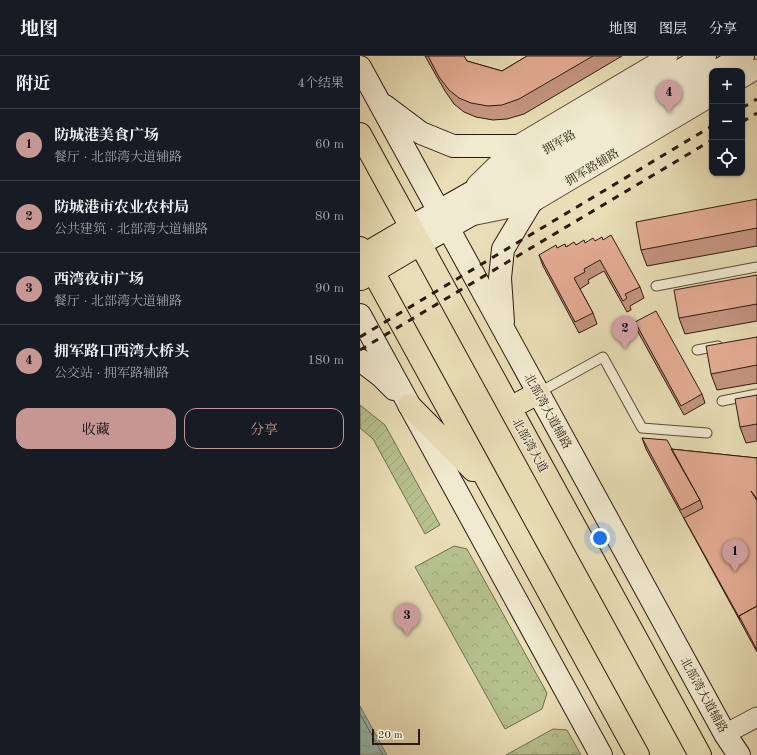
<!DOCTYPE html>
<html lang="zh">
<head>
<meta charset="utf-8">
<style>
	body { margin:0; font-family:"Old Standard TT","Noto Serif SC",serif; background:#20242c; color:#f1f3f6 }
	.controls { position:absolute; right:12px; top:12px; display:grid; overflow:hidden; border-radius:8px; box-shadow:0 1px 3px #0004 }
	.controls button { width:36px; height:36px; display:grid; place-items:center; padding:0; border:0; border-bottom:1px solid #363941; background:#171b24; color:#f1f3f6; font:20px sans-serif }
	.scale { position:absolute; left:12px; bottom:10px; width:48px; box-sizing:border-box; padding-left:4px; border:2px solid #2d1a0e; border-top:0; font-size:11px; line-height:14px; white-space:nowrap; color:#2d1a0e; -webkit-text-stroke:3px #f1ead0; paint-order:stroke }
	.you { position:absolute; left:240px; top:482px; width:14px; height:14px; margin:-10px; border:3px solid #fff; border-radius:50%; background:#1a73e8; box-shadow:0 0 0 6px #1a73e833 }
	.badge { display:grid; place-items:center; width:26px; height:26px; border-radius:50%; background:#c59692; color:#111; font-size:13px; font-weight:700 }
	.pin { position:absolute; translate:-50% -33px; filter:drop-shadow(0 1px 2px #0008) }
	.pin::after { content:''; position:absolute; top:21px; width:14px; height:12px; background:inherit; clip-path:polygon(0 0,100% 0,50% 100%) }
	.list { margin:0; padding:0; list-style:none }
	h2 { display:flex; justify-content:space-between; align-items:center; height:52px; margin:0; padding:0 16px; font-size:17px }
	h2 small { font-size:13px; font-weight:400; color:#9ea1a6 }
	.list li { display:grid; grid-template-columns:26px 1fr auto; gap:12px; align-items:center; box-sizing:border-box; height:72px; padding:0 16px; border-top:1px solid #363941 }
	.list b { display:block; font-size:15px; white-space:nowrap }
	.list p { margin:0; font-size:13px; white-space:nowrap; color:#9ea1a6 }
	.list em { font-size:13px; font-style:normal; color:#9ea1a6 }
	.actions { display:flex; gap:8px; padding:12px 16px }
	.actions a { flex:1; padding:9px 0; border:1px solid #c59692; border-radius:12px; text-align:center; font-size:14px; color:#c59692 }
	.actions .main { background:#c59692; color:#111 }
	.icon { flex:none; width:22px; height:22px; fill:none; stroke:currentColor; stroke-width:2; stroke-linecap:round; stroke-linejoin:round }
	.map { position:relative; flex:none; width:397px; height:699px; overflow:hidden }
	header { display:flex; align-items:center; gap:24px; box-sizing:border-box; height:56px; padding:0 20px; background:#171b24; border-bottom:1px solid #363941 }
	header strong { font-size:19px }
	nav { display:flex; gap:22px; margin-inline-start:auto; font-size:14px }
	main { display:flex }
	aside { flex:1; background:#171b24 }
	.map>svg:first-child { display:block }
	.forest { fill:url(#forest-crowns); stroke:#726e4e }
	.garden { fill:url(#garden-furrows); stroke:#726e4e }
	.water { fill:url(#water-ripples); stroke:#6d7b71 }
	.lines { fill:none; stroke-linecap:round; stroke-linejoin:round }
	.shore { stroke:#626a60; stroke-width:1 }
	.service-casing { stroke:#5c4b38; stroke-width:11 }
	.minor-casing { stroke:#5c4b38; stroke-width:21 }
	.secondary-casing { stroke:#2d1a0e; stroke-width:24 }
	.trunk-casing { stroke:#2d1a0e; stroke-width:24 }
	.service { stroke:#f1ead0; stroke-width:9 }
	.minor { stroke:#f1ead0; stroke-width:19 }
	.secondary { stroke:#f1ead0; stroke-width:22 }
	.trunk { stroke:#e9deb7; stroke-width:22 }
	.rail { stroke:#2d1a0e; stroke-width:3; stroke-dasharray:7 7; stroke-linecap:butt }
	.wall { fill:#c59580; stroke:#2d1a0e }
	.building { fill:#e5ad95; stroke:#2d1a0e }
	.labels { text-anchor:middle; stroke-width:3; stroke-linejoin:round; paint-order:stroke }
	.street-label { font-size:12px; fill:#2d1a0e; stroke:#f1ead0 }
</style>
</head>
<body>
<header>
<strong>地图</strong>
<nav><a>地图</a><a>图层</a><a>分享</a></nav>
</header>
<main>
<aside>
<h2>附近<small>4个结果</small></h2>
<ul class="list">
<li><span class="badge">1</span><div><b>防城港美食广场</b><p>餐厅 · 北部湾大道辅路</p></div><em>60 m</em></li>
<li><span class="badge">2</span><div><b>防城港市农业农村局</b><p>公共建筑 · 北部湾大道辅路</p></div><em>80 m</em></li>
<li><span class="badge">3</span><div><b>西湾夜市广场</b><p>餐厅 · 北部湾大道辅路</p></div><em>90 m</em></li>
<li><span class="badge">4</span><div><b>拥军路口西湾大桥头</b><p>公交站 · 拥军路辅路</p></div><em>180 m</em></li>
</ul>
<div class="actions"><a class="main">收藏</a><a>分享</a></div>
</aside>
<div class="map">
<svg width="397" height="699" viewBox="0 0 397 699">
	<defs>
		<pattern id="forest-crowns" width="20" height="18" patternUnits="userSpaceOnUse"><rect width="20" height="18" fill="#b6c18e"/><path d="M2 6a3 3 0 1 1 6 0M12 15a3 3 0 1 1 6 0" fill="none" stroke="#9da579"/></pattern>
		<pattern id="garden-furrows" width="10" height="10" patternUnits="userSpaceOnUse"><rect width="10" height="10" fill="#b6c18e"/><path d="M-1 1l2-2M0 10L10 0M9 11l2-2" fill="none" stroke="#9da579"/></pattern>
		<pattern id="water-ripples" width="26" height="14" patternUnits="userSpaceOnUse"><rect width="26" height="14" fill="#98bbb3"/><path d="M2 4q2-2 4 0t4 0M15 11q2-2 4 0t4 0" fill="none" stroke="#83a099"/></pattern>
	</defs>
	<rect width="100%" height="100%" fill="#e9deb7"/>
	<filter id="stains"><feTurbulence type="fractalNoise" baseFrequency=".005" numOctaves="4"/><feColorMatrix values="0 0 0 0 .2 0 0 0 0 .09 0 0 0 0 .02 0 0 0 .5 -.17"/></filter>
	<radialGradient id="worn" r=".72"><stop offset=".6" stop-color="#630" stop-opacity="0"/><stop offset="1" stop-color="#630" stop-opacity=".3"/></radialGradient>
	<path class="forest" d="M 94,490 L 107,493 L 187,637 L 182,653 L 145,673 L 55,511 Z
		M 193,673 L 207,674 L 221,699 L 146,699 Z"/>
	<path class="garden" d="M 0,349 L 25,369 L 80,469 L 65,478 L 13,383 L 0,372 Z"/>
	<path class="water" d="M 0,650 L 27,699 L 0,699 Z"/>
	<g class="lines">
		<path class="shore" d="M 0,658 L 23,699"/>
		<defs>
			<path id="service" d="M 296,230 L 397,211
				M 337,294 L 358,290
				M 178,337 L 243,301 L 282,372 L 347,377
				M 362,345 L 397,338"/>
			<path id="minor" d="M 382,22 L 397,13
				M 116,129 L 156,90 L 308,0
				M 116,159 L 170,148 L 352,40
				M 365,678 L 397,661"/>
			<path id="secondary" d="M 0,11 L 365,678 L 379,699
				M 357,15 L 383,0
				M 25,50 L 61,77 L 93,90 L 156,90 L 193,86
				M 51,171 L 202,85 L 345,0
				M 60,188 L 212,101 L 352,18
				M 0,259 L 241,699
				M 143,266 L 140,222 L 143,193 L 170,148 L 199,115
				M 0,304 L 21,320 L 34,333"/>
			<path id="trunk" d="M 0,78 L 340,699
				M 0,192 L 278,699
				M 0,201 L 51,171
				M 1,223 L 60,188
				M 49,349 L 113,414
				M 150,352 L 178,337"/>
		</defs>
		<use href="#service" class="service-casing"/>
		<use href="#minor" class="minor-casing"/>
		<use href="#secondary" class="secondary-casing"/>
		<use href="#trunk" class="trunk-casing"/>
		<use href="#service" class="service"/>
		<use href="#minor" class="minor"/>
		<use href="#secondary" class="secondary"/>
		<use href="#trunk" class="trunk"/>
		<path class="rail" d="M 382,52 L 397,43
			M 382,66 L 397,57
			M 0,281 L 352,70
			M 0,294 L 352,84"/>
	</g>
	<path class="wall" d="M 65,0 L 104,0 L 107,5 L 142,15 L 167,0 L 262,0 L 164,58 L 147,63 L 133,64 L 116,61 L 104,56 L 94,48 L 85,35 Z
		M 397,143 L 397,190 L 287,210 L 281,194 Z
		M 243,184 L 280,231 L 284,242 L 270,250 L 271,254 L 267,256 L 244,215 L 228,224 L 229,227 L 220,233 L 233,257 L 237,268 L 219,277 L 183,210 L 179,199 L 197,192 Z
		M 397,219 L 397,265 L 325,278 L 319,262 Z
		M 275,266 L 342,338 L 345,347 L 324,359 L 278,276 Z
		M 397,281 L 397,327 L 357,334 L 351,318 Z
		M 397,339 L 397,385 L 386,387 L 380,371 Z
		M 282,382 L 311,393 L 397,402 L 397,596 L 286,393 Z"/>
	<path class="building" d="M 68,0 L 104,0 L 107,5 L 142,15 L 167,0 L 233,0 L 159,43 L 142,49 L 128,50 L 111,47 L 99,42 L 89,34 L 79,21 Z
		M 397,143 L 397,172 L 281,194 L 276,166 Z
		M 251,179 L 280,231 L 265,238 L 267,242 L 263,245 L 240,204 L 224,213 L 225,216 L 214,222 L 233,257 L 215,266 L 179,199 L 196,189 L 197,192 L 205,188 L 206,191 L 214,186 L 216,189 L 224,184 L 225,187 L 233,182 L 235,185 L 242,181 L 243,184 Z
		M 397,219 L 397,248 L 319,262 L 314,234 Z
		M 296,255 L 342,338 L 321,350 L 275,266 Z
		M 397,281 L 397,309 L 351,318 L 346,290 Z
		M 397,339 L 397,368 L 380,371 L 375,343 Z
		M 282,382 L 307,384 L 340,444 L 321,454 Z
		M 311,393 L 397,402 L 397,443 L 391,435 L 397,445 L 397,551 L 397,550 L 379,560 L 380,563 L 324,462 L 343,452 L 340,444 Z
		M 397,550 L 397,594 L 379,560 Z"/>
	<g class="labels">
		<g class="street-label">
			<text transform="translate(199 86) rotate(-30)" y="4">拥军路</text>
			<text transform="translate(232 111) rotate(-31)" y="4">拥军路辅路</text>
			<text transform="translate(188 355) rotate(61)" y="4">北部湾大道辅路</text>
			<text transform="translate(170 389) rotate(61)" y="4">北部湾大道</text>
			<text transform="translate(344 639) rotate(61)" y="4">北部湾大道辅路</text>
		</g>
	</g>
	<rect width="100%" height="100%" filter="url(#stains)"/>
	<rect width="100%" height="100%" fill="url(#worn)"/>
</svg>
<div class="controls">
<button>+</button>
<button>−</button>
<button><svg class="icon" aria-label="locate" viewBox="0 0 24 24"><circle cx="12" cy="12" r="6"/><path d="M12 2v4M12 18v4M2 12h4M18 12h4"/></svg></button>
</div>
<div class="scale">20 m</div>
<div class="you"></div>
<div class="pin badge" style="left:375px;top:516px">1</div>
<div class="pin badge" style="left:265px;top:293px">2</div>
<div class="pin badge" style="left:47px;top:580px">3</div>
<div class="pin badge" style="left:309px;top:57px">4</div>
</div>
</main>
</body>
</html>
